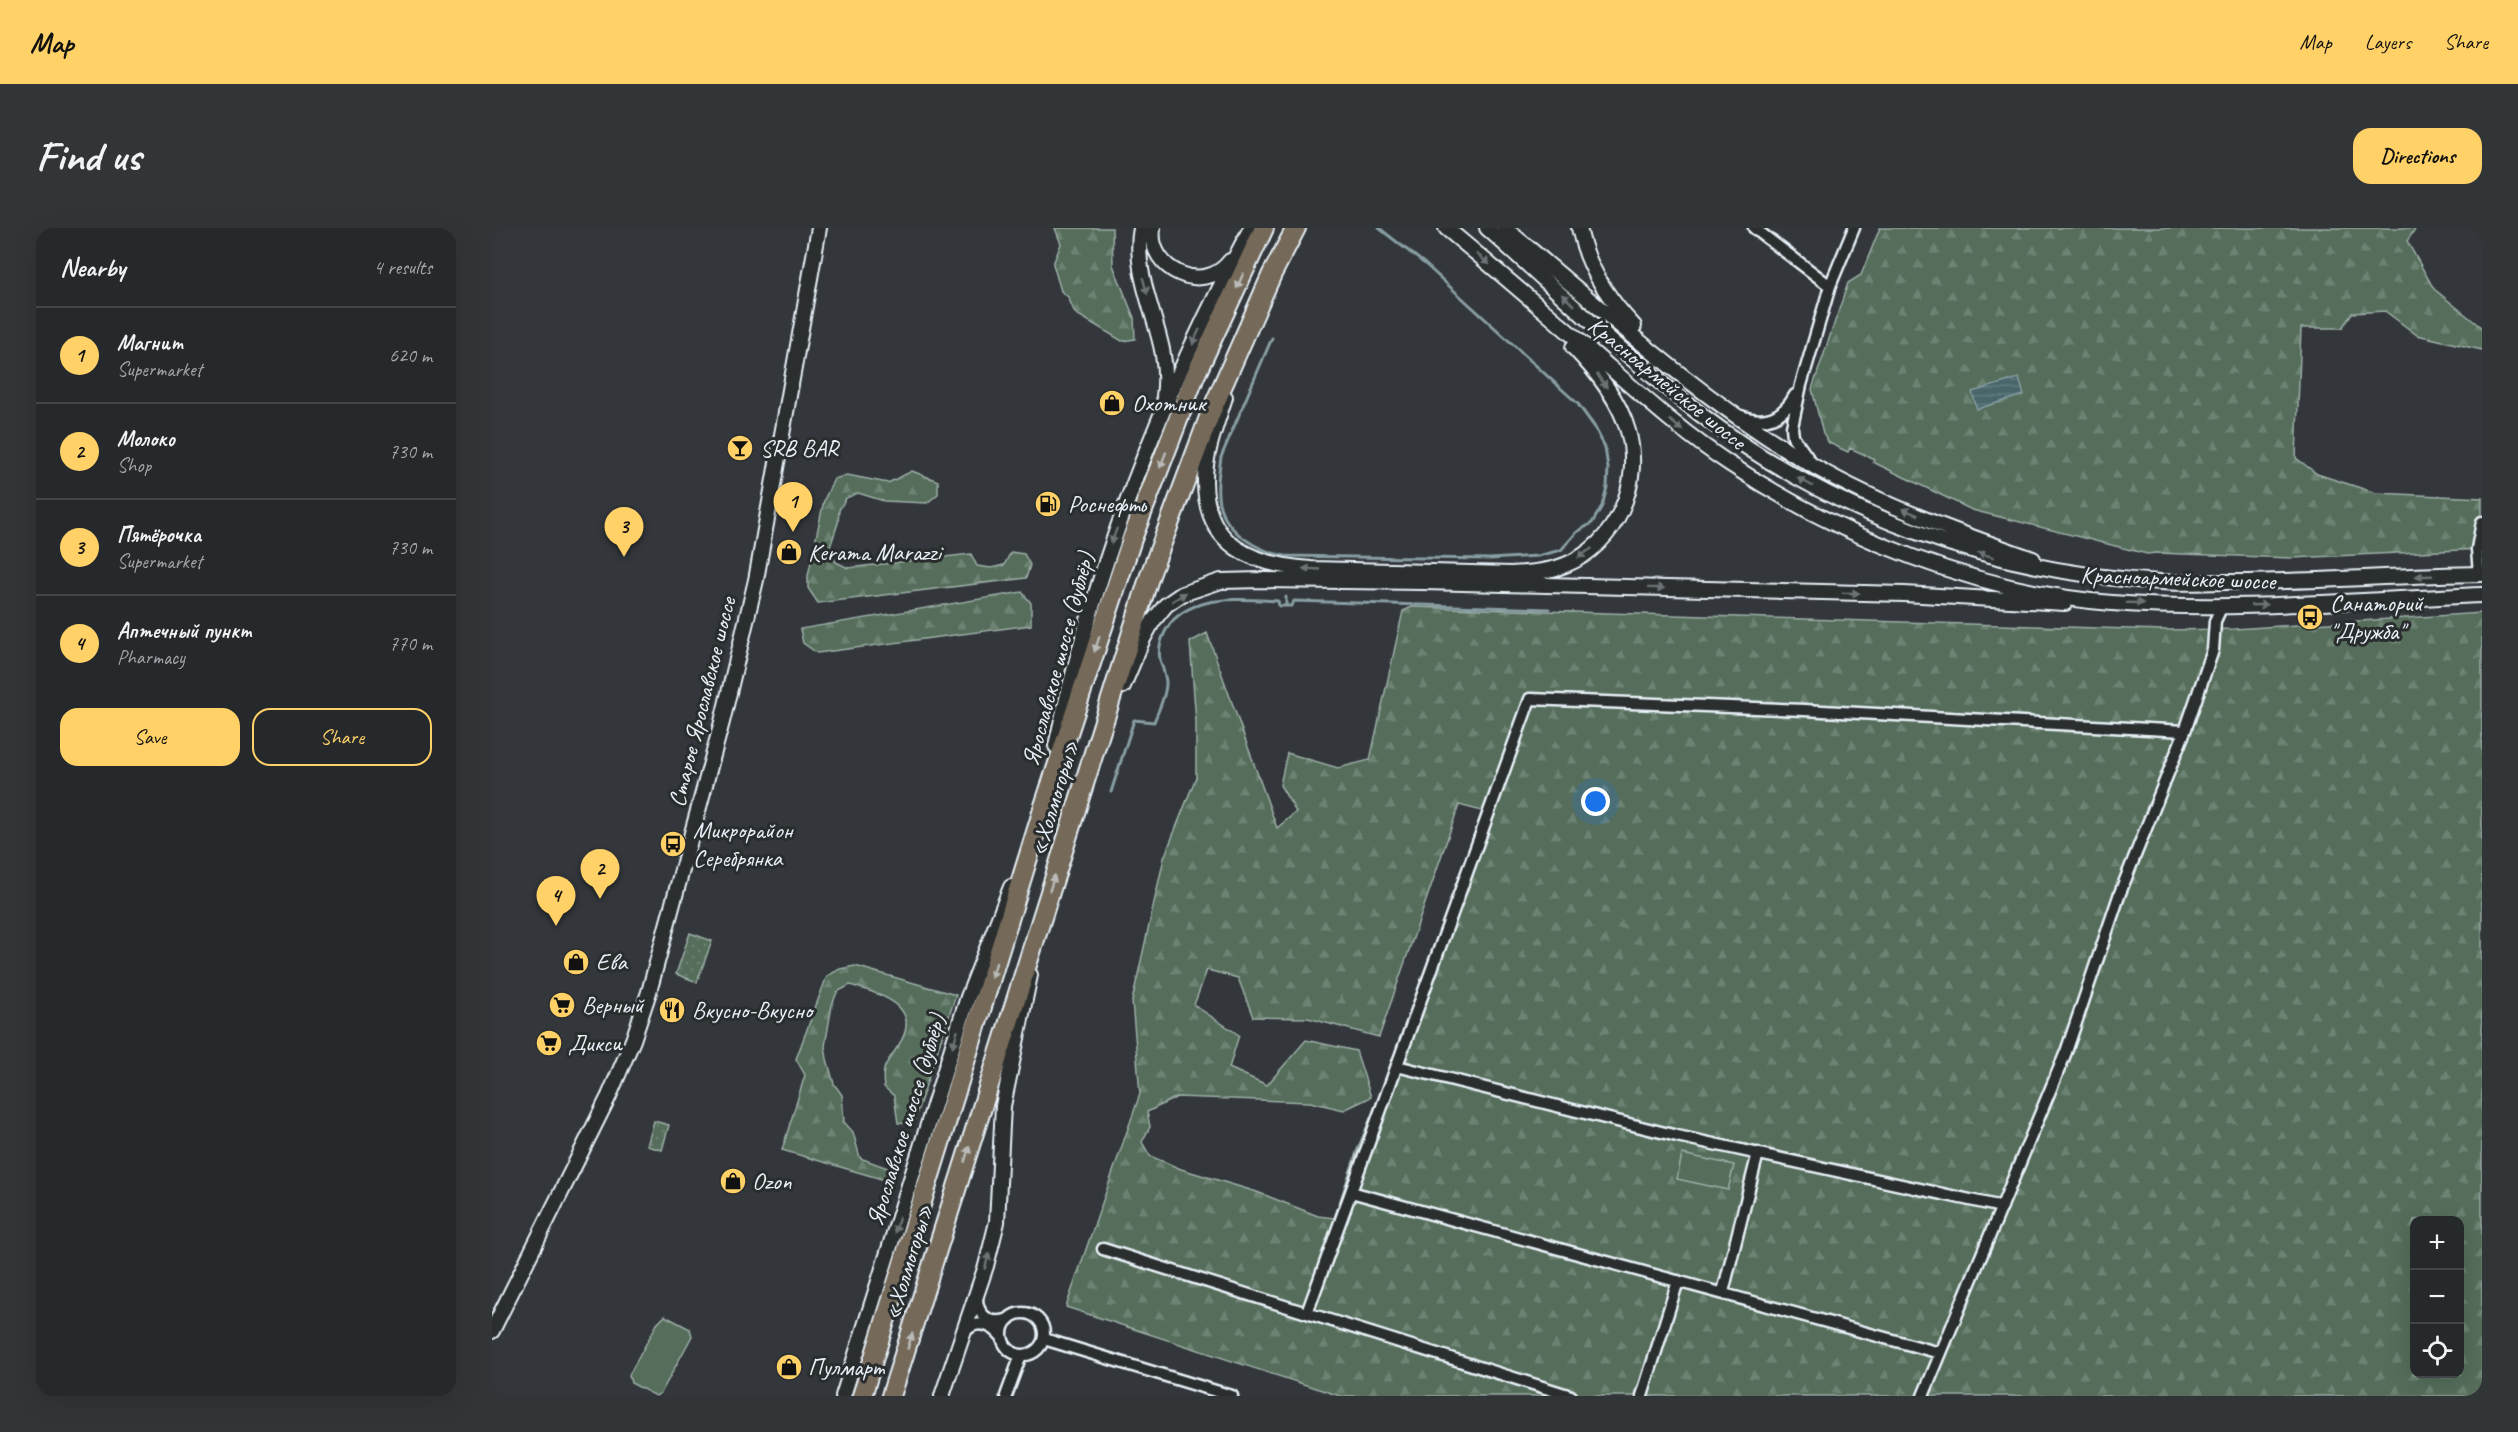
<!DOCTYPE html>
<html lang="en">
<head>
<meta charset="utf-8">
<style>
	body { margin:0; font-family:Caveat,sans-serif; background:#323538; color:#f1f3f6 }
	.controls { position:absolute; right:18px; bottom:18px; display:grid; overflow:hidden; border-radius:12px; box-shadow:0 6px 24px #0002 }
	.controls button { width:54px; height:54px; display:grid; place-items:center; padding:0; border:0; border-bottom:2px solid #424548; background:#26292c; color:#f1f3f6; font:30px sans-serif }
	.you { position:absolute; left:1104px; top:574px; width:21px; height:21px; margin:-15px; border:4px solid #fff; border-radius:50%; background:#1a73e8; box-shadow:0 0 0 9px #1a73e833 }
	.badge { display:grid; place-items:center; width:39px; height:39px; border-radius:50%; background:#ffd166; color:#111; font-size:20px; font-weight:700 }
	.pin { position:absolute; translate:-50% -50px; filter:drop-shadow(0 2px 3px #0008) }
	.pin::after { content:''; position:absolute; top:32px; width:21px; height:18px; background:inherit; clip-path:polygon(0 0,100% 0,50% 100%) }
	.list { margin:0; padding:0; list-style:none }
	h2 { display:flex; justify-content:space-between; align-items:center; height:78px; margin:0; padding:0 24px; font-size:26px }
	h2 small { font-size:20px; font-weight:400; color:#a4a6a9 }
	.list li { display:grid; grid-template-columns:39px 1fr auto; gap:18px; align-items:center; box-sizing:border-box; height:96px; padding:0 24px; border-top:2px solid #424548 }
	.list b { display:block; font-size:22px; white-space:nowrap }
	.list p { margin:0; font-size:20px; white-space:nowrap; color:#a4a6a9 }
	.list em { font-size:20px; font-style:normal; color:#a4a6a9 }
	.actions { display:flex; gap:12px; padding:18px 24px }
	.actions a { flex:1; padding:14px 0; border:2px solid #ffd166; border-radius:18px; text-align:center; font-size:21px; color:#ffd166 }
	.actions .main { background:#ffd166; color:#111 }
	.icon { flex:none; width:33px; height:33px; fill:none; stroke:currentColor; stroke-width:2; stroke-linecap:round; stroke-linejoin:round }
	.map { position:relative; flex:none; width:1990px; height:1168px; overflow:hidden; border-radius:18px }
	header { display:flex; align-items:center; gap:36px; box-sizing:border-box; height:84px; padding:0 30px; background:#ffd166; color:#111 }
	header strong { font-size:28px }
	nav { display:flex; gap:33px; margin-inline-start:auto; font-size:21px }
	.intro { display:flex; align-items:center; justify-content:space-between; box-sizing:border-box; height:144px; padding:0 36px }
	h1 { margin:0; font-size:42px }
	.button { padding:15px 27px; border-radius:18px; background:#ffd166; color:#111; font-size:21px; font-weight:700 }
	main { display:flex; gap:36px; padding:0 36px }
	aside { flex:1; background:#26292c; border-radius:18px; box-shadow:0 6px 24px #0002 }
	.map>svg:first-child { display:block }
	.forest { fill:url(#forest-firs); stroke:#9eafa9; stroke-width:1.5; fill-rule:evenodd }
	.park { fill:url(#park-dots); stroke:#9eafa9; stroke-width:1.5 }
	.garden { fill:#546d5a; stroke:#9eafa9; stroke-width:1.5 }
	.water { fill:url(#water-rules); stroke:#889ea3; stroke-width:1.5 }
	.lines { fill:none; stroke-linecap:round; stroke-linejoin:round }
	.stream { stroke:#889ea3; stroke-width:3 }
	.street-casing { stroke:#e8f1f8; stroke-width:15 }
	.secondary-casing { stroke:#e8f1f8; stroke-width:18 }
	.highway-casing { stroke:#e8f1f8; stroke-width:22 }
	.street { stroke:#2a2d2e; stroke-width:10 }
	.secondary { stroke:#2a2d2e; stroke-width:14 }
	.highway { stroke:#746a5a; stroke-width:18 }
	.oneway { fill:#6c7275 }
	.oneway2 { fill:#babbb9 }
	.labels { text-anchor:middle; stroke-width:6; stroke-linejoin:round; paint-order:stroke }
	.street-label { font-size:24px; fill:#e8f1f8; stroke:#2a2d2e }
	.poi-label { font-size:24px; fill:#e8f1f8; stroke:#2a2d2e; text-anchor:start }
</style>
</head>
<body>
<header>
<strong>Map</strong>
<nav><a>Map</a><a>Layers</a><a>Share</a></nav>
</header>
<div class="intro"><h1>Find us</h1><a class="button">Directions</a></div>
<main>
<aside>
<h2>Nearby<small>4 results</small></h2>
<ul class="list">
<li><span class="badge">1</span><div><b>Магнит</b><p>Supermarket</p></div><em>620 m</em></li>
<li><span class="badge">2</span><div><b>Молоко</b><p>Shop</p></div><em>730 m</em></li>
<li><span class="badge">3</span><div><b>Пятёрочка</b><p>Supermarket</p></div><em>730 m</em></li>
<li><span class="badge">4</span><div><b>Аптечный пункт</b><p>Pharmacy</p></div><em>770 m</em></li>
</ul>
<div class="actions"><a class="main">Save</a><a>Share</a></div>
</aside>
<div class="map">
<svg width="1990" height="1168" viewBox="0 0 1990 1168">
	<defs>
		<pattern id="forest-firs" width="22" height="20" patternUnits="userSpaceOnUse" patternTransform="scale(1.5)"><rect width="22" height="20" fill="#546d5a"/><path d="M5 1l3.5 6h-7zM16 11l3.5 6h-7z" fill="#6d8272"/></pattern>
		<pattern id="park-dots" width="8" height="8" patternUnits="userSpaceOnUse" patternTransform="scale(1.5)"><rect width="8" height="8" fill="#546d5a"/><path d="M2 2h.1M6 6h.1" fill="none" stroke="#6d8272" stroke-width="1.8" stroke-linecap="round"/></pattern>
		<pattern id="water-rules" width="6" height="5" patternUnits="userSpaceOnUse" patternTransform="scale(1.5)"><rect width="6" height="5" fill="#48666b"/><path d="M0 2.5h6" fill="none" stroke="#627c81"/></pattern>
	</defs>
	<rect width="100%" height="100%" fill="#33373b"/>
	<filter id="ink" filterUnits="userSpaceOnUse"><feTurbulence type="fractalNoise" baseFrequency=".0167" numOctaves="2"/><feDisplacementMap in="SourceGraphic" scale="12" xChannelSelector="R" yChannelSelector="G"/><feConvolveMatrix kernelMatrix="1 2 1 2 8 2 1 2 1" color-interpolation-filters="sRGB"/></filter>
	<g filter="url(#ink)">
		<path class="forest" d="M 563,0 L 620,0 L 621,37 L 642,90 L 643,111 L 630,113 L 583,85 L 576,69 L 569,63 L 561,36 L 569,16 Z
			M 1388,0 L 1924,0 L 1915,13 L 1942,61 L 1990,100 L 1990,122 L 1925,107 L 1893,83 L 1860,85 L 1850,100 L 1809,100 L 1804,230 L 1825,246 L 1884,265 L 1990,270 L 1990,321 L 1800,330 L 1664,325 L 1655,326 L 1480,282 L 1381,234 L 1382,231 L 1358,220 L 1356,224 L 1337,215 L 1331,206 L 1320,161 L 1356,55 L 1369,47 Z
			M 420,243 L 446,253 L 446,266 L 435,275 L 392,273 L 366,265 L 354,270 L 347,282 L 346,295 L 337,322 L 344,334 L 356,340 L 479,326 L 485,338 L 499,340 L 512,337 L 519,324 L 532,326 L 538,337 L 534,350 L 326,375 L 316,360 L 316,348 L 332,272 L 342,251 L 355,247 L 396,255 Z
			M 530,364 L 539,375 L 539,397 L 325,425 L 311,415 L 308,401 Z
			M 920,379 L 1671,402 L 1743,401 L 1990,385 L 1990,1168 L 848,1168 L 574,1079 L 648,866 L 640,773 L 672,630 L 704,549 L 704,494 L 698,414 L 715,405 L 785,600 L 804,584 L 788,557 L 795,525 L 846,540 L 878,532 L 911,383 ZM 967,577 L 990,583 L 902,832 L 865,922 L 842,990 L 826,988 L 765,964 L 689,941 L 658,928 L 650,914 L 658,899 L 655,884 L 685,869 L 818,874 L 852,882 L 879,869 L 864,823 L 814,812 L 775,857 L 737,840 L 747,807 L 702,777 L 715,742 L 746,750 L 761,789 L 816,790 L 887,809 ZM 1922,992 L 1968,992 L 1968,1146 L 1922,1146 Z
			M 363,738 L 464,767 L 421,896 L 406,895 L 402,868 L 392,859 C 389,836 395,836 406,818 C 433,778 388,766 358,757 L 345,764 L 340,777 L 333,818 L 335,831 L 342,856 L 350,867 L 352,894 L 361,904 L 368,930 L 401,942 L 400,954 L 290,922 L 313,847 L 304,831 L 335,748 L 348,741 Z"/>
		<path class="park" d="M 198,705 L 220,713 L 205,754 L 184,746 Z
			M 162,893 L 177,897 L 170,922 L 155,918 Z"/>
		<path class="garden" d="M 1190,926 L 1242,937 L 1236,962 L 1185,951 Z
			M 173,1088 L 198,1101 L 200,1108 L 169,1165 L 164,1168 L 139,1155 L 137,1147 L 165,1096 Z"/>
		<path class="water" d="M 1527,150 L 1532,167 L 1485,181 L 1480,164 Z"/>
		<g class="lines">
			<path class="stream" d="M 780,110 L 729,229 C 727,244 724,260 727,275 C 734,305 766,323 793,328 L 998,331 L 1046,328 L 1069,322 L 1085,304 L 1100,295 L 1110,278 L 1115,259 L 1116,240 L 1113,219 L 1102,198 L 1086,176 L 933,36 L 887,0
				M 794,369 L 794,378
				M 619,564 L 642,492 L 662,494 C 666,483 675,466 674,454 C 673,441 665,433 668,418 C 680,364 744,371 786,373 L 787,378 L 800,378 L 802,373 L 1057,381"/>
			<defs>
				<path id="street" d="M 1262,0 L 1338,58
					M 1249,188 C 1273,197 1291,190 1303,167
					M 1318,233 L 1301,209 L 1300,199 L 1309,157 L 1338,58 L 1362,0
					M 1987,346 L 1985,321 L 1990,294
					M 905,838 L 1185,908 L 1510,979
					M 859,964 L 1448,1125
					M 611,1021 L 1079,1168
					M 1231,1064 L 1266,925
					M 485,1067 C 484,1087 498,1098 517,1091
					M 815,1085 L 1038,471 L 1312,482 L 1693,503
					M510 1106a21 21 0 1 1 42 0a21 21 0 1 1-42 0Z
					M 472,1105 C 483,1090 500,1096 510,1109
					M 552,1111 L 740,1168
					M 514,1168 L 529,1127
					M 1150,1168 L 1186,1053
					M 1431,1168 L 1574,824 L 1628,665 L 1693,503 L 1721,422 L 1723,393 L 1730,378"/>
				<path id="secondary" d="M 649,0 C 638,58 681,109 672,168
					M 661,0 C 655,42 712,68 738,33
					M 954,0 C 1006,43 1057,87 1108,131 C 1150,168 1192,206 1238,236 C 1347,309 1489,365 1620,375 C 1743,384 1867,372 1990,367
					M 995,0 C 1065,62 1133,129 1208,186 C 1341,287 1502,345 1669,354 C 1691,356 1713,354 1735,354 C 1820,354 1905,347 1990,346
					M 1013,0 C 1113,84 1210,173 1323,239 C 1391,278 1467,305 1541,331
					M 1087,0 C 1095,38 1115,70 1142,98
					M 733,169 C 725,195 713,224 713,251 C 712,319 762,337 819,341 L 1019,346 C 1037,345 1055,344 1073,337 C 1124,317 1151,255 1136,203 C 1127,171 1104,143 1081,119
					M 631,458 L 650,413 L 661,393 L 674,377 L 690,366 L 729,353 L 770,352 L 931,354 L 1412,366 L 1573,375
					M 564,518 C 603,337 671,163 759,0
					M 0,1103 L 117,868 L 141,812 L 157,764 L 230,494 L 264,352 L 327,0
					M 351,1168 L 476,769 L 519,659
					M 450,1168 L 494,1038 L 505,994 L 511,878 L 538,747"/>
				<path id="highway" d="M 370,1168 L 552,578 L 640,311 L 703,148 L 772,0
					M 399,1168 L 658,347 L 719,184 L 780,46 L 804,0"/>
			</defs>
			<use href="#street" class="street-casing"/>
			<use href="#secondary" class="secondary-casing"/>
			<use href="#highway" class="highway-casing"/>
			<use href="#street" class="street"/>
			<use href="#secondary" class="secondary"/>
			<use href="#highway" class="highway"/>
		</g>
		<defs><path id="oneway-solid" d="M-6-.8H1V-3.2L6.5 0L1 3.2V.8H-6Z" transform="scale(1.5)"/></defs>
		<g class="oneway">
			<use href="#oneway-solid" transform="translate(991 31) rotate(40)"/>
			<use href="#oneway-solid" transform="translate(653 58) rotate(75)"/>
			<use href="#oneway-solid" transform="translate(1076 72) rotate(-138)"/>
			<use href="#oneway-solid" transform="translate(704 109) rotate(114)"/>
			<use href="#oneway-solid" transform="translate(1110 153) rotate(53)"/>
			<use href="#oneway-solid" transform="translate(1184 197) rotate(39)"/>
			<use href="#oneway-solid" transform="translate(1313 254) rotate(-152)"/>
			<use href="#oneway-solid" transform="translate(1418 284) rotate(-158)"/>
			<use href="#oneway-solid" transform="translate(622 308) rotate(110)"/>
			<use href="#oneway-solid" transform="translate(1093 325) rotate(146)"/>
			<use href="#oneway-solid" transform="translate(1494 327) rotate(-164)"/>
			<use href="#oneway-solid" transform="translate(819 341) rotate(-177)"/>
			<use href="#oneway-solid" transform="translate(1932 348) rotate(178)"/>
			<use href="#oneway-solid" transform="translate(1164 360) rotate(1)"/>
			<use href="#oneway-solid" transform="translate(1359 365) rotate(1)"/>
			<use href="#oneway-solid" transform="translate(687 369) rotate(-32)"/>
			<use href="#oneway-solid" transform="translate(1643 375) rotate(2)"/>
			<use href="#oneway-solid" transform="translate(1767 377) rotate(-2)"/>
			<use href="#oneway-solid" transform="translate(463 811) rotate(108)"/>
			<use href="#oneway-solid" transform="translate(405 997) rotate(107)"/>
			<use href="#oneway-solid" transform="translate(495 1033) rotate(-74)"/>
		</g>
		<g class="oneway2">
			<use href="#oneway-solid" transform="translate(748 53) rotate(115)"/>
			<use href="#oneway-solid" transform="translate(671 232) rotate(111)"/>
			<use href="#oneway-solid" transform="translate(605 416) rotate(108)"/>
			<use href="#oneway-solid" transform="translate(560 655) rotate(-73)"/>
			<use href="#oneway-solid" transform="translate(502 742) rotate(107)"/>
			<use href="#oneway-solid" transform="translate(475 926) rotate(-73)"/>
			<use href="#oneway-solid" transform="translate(418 1113) rotate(-73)"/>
		</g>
	</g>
	<defs>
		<symbol id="shop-disc" viewBox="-11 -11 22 22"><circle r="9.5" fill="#ffd166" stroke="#2a2d2e"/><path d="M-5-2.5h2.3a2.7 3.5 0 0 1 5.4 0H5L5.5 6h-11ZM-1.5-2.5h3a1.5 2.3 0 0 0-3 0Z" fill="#111"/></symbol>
		<symbol id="bar-disc" viewBox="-11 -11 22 22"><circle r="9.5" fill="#ffd166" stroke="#2a2d2e"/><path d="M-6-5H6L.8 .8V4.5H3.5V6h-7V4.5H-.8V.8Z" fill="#111"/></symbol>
		<symbol id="fuel-disc" viewBox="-11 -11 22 22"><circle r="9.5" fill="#ffd166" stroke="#2a2d2e"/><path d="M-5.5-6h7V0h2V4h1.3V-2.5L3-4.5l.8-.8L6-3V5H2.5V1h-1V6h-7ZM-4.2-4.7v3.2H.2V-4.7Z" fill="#111"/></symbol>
		<symbol id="bus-disc" viewBox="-11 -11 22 22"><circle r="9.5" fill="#ffd166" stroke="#2a2d2e"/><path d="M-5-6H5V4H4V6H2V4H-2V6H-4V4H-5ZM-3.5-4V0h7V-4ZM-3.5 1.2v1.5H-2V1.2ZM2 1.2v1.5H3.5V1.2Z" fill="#111"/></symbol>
		<symbol id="supermarket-disc" viewBox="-11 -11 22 22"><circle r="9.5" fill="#ffd166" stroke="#2a2d2e"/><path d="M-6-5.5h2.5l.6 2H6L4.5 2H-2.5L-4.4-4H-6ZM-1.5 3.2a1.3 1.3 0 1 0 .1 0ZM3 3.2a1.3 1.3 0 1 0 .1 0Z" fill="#111"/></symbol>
		<symbol id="restaurant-disc" viewBox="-11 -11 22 22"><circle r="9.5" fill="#ffd166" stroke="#2a2d2e"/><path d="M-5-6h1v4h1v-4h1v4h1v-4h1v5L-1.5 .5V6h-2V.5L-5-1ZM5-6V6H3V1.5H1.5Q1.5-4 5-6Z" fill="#111"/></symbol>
	</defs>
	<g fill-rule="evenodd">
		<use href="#shop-disc" x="605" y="160" width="30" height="30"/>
		<use href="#bar-disc" x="233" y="205" width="30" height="30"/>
		<use href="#fuel-disc" x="541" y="261" width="30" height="30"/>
		<use href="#shop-disc" x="282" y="309" width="30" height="30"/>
		<use href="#bus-disc" x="1803" y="374" width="30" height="30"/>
		<use href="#bus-disc" x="166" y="601" width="30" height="30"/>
		<use href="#shop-disc" x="69" y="719" width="30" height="30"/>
		<use href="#supermarket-disc" x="55" y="762" width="30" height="30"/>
		<use href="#restaurant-disc" x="165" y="767" width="30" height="30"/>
		<use href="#supermarket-disc" x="42" y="800" width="30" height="30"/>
		<use href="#shop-disc" x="226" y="938" width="30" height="30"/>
		<use href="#shop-disc" x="282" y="1124" width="30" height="30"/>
	</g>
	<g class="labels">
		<g class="street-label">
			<text transform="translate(1175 155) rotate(39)" y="8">Красноармейское шоссе</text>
			<text transform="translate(1686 350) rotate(2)" y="8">Красноармейское шоссе</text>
			<text transform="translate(566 431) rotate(-75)" y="8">Ярославское шоссе (дублёр)</text>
			<text transform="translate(210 474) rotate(-76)" y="8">Старое Ярославское шоссе</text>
			<text transform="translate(562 570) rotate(-73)" y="8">«Холмогоры»</text>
			<text transform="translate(414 892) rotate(-73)" y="8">Ярославское шоссе (дублёр)</text>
			<text transform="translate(416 1034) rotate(-73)" y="8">«Холмогоры»</text>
		</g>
		<g class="poi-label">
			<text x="640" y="183">Охотник</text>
			<text x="268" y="228">SRB BAR</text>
			<text x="576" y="284">Роснефть</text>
			<text x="316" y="332">Kerama Marazzi</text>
			<text x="1838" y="383">Санаторий<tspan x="1838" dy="28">"Дружба"</tspan></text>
			<text x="201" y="610">Микрорайон<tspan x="201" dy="28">Серебрянка</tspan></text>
			<text x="104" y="742">Ева</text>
			<text x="90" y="785">Верный</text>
			<text x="200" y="790">Вкусно-Вкусно</text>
			<text x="76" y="823">Дикси</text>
			<text x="260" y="961">Ozon</text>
			<text x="316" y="1147">Пулмарт</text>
		</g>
	</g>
</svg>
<div class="controls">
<button>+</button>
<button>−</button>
<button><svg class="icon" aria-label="locate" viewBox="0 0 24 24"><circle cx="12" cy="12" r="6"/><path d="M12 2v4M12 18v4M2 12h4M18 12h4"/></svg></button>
</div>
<div class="you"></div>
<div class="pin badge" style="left:301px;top:304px">1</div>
<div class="pin badge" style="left:108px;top:671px">2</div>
<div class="pin badge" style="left:132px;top:329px">3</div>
<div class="pin badge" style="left:64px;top:698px">4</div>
</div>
</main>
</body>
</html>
